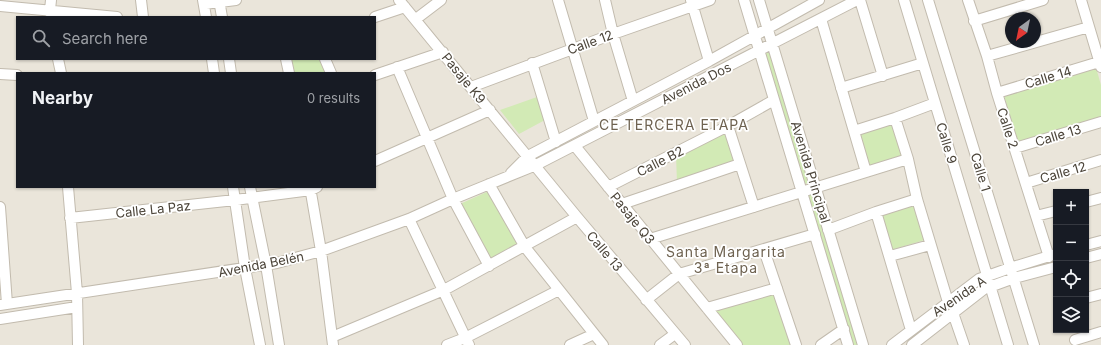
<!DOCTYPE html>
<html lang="en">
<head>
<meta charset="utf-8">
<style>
	body { margin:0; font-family:Inter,sans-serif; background:#20242c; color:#f1f3f6 }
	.controls { position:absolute; right:12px; bottom:12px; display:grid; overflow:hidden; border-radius:0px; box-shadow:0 1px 3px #0004 }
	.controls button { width:36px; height:36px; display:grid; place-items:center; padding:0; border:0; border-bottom:1px solid #363941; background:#171b24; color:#f1f3f6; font:20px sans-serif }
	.compass { position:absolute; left:1005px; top:12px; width:36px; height:36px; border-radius:50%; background:#171b24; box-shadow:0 1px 3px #0004; rotate:213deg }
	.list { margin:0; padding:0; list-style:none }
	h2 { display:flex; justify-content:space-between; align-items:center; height:52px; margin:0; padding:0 16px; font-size:17px }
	h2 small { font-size:13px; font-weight:400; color:#9ea1a6 }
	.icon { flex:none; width:22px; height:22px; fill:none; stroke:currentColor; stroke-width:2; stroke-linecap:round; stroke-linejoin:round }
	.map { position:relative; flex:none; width:1101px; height:345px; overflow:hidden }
	.search { position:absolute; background:#171b24; box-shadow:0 1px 3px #0004; left:16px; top:16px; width:360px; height:44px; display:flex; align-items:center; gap:10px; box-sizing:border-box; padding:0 14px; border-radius:0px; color:#9ea1a6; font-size:15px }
	.panel { position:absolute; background:#171b24; box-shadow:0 1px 3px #0004; left:16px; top:72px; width:360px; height:116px; border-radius:0px }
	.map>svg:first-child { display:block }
	.residential { fill:#eae5da; fill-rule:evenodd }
	.green { fill:#d2eab5 }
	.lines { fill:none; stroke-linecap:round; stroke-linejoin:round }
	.minor-casing { stroke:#c2bbae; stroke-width:12 }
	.minor { stroke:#fff; stroke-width:10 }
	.labels { text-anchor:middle; stroke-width:3.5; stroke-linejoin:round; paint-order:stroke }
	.street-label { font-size:13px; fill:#4b4439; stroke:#fff }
	.neighbourhood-label { font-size:14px; letter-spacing:1px; fill:#6e6250; stroke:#fff }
</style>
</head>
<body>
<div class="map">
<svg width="1101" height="345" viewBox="0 0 1101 345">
	<rect width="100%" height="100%" fill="#f6f3ec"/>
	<path class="residential" d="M 0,0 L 1101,0 L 1101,345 L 0,345 ZM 17,17 L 375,17 L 375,59 L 17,59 ZM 1011,18 L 1035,18 L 1035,42 L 1011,42 ZM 17,73 L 375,73 L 375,187 L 17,187 ZM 1056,192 L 1086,192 L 1086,330 L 1056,330 Z"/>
	<path class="green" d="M 767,50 L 771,51 L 809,183 L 804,184 L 764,51 Z
		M 290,59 L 322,59 L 327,73 L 293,73 Z
		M 1095,64 L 1101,85 L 1101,117 L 1017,142 L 1003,92 Z
		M 537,97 L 545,120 L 519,134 L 500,110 Z
		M 893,120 L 905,157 L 868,170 L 857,132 Z
		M 727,128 L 738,163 L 677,183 L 676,155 Z
		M 489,191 L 520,245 L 491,260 L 460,204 Z
		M 810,194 L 813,194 L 860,345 L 852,345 L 807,197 Z
		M 916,201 L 928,239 L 891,250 L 880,213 Z
		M 776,290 L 792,345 L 741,345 L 712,310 Z"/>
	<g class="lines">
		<defs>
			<path id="minor" d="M 51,0 L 50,10 L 51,17
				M 141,0 L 143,17
				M 203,0 L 206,17
				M 219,0 L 222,17
				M 399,0 L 577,217 L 685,345
				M 558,0 L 594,121
				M 605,0 L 613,34 L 633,101
				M 691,0 L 709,61
				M 744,0 L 848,345
				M 759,0 L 863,345
				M 860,0 L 883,76
				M 904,0 L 1008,345
				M 928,0 L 1034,345
				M 968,0 L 987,56 L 997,93 L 1049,257
				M 1081,0 L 1101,67
				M 204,4 L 236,0
				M 0,6 L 117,17
				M 375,17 L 405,7
				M 416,19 L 441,0
				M 821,19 L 866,172
				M 974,21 L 1043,0
				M 987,56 L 1089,27
				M 58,59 L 61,73
				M 212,59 L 214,73
				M 229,59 L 231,73
				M 286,59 L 289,73
				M 325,59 L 331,73
				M 532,63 L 556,142
				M 397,67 L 453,199 L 489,266
				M 0,74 L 17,75
				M 375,75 L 443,52
				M 471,87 L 613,34 L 710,0
				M 841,88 L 923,63
				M 997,93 L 1099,62
				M 895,118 L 908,159 L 917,199 L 948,302
				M 728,126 L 754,207
				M 854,131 L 895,118 L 935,103
				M 575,146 L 737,345
				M 1015,148 L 1101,122
				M 375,161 L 490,110
				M 511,173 L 528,156 L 709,61 L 819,0
				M 1026,183 L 1101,160
				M 489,184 L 525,247 L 603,345
				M 68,187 L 77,293 L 78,345
				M 233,187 L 245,268 L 260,345
				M 250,187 L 266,265 L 279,345
				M 310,187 L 321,251 L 333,345
				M 608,187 L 728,126 L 774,100
				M 1086,202 L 1101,198
				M 622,204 L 740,164
				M 0,207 L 7,304
				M 876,212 L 911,330
				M 1036,216 L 1056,211
				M 70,218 L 235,200 L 311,190 L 317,187
				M 409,219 L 469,345
				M 828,230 L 876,212 L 917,199
				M 650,239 L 908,159
				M 1086,245 L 1101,241
				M 764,250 L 796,345
				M 890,256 L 930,245
				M 1086,258 L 1101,254
				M 1086,298 L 1101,294
				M 646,300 L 679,274 L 815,234
				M 0,305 L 277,263 L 321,251 L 409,219 L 453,199 L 536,165 L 857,0
				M 707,308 L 777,288
				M 953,313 L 964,345
				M 0,319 L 77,307
				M 332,337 L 444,290 L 577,217
				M 1075,340 L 1101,332
				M 447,345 L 465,338 L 559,290
				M 570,345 L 594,334
				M 660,345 L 675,334
				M 821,345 L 844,329
				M 892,345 L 979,279 L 1010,268 L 1056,254
				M 912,345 L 984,289 L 1014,278 L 1056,267"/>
		</defs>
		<use href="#minor" class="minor-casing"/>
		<use href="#minor" class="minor"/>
	</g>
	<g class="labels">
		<g class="street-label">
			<text transform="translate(590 42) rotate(-20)" y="5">Calle 12</text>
			<text transform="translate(1048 77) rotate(-17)" y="5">Calle 14</text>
			<text transform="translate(464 78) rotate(51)" y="5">Pasaje K9</text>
			<text transform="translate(696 83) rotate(-27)" y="5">Avenida Dos</text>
			<text transform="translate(1008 128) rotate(72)" y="5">Calle 2</text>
			<text transform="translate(1058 135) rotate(-17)" y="5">Calle 13</text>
			<text transform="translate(947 143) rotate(73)" y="5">Calle 9</text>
			<text transform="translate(660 161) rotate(-27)" y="5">Calle B2</text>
			<text transform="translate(811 172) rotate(73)" y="5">Avenida Principal</text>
			<text transform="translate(981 172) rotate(73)" y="5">Calle 1</text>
			<text transform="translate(1063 172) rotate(-16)" y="5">Calle 12</text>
			<text transform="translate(153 209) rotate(-6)" y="5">Calle La Paz</text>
			<text transform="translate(633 218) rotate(51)" y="5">Pasaje Q3</text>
			<text transform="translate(605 251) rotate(50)" y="5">Calle 13</text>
			<text transform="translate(261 264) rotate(-11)" y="5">Avenida Belén</text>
			<text transform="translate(959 296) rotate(-34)" y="5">Avenida A</text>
		</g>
		<g class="neighbourhood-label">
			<text x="674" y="130">CE TERCERA ETAPA</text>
			<text x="726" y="257">Santa Margarita<tspan x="726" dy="16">3ª Etapa</tspan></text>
		</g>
	</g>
</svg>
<div class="controls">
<button>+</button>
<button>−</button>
<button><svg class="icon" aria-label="locate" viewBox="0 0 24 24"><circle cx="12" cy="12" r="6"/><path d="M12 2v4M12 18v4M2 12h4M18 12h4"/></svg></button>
<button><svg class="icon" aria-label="layers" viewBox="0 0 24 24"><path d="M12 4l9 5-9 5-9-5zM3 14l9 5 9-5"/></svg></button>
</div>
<svg class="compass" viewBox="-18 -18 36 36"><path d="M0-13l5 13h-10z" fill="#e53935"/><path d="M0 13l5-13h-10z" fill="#9ea1a6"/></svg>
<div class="search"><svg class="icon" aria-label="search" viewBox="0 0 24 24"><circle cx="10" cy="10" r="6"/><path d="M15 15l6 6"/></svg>Search here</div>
<section class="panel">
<h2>Nearby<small>0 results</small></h2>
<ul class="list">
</ul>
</section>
</div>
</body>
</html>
